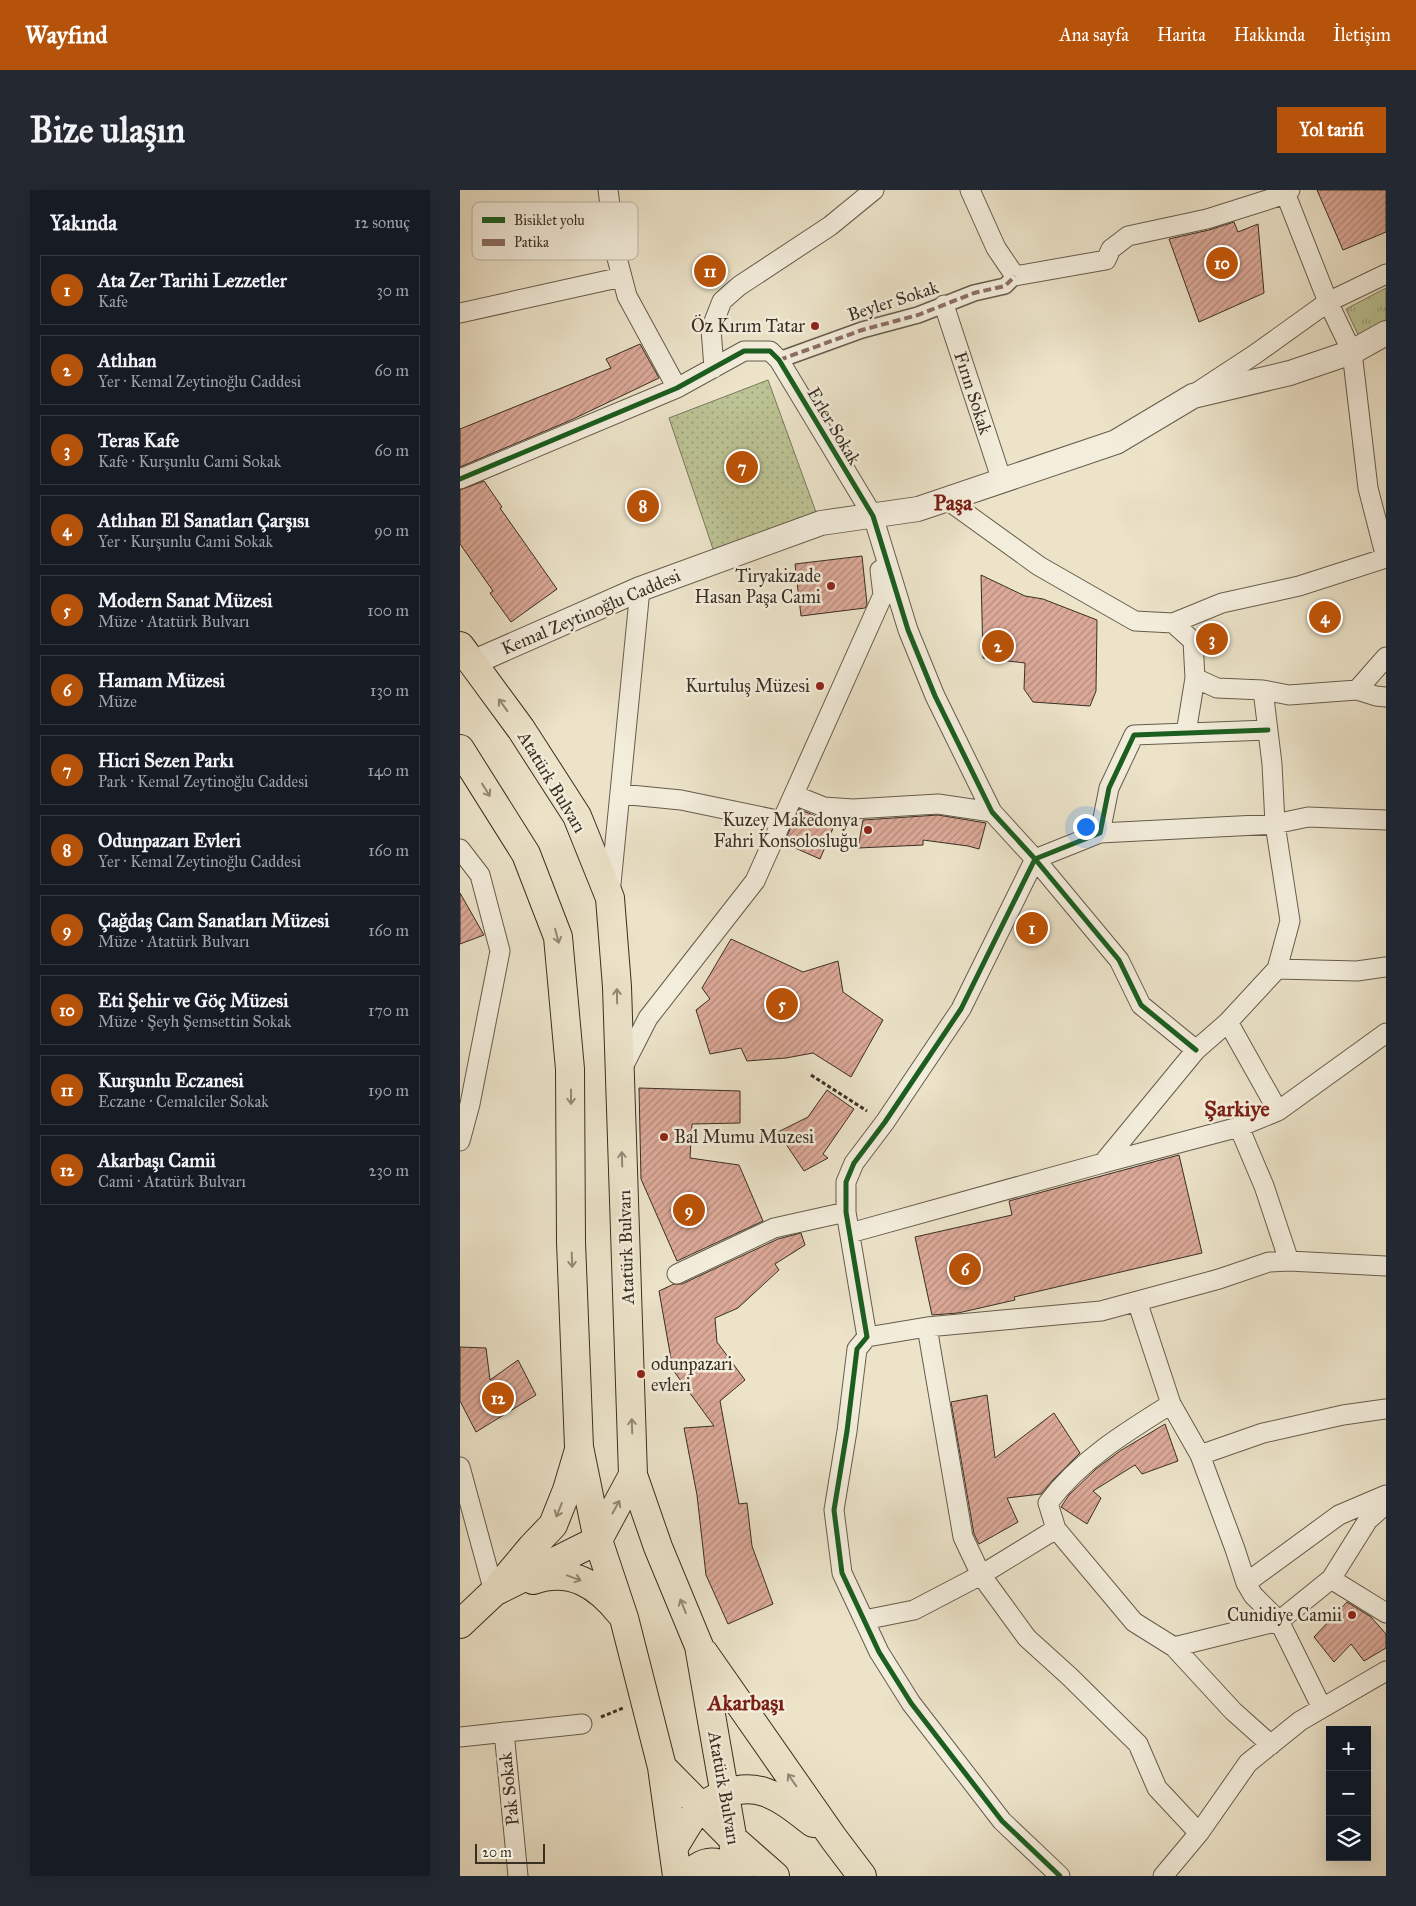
<!DOCTYPE html>
<html lang="tr">
<head>
<meta charset="utf-8">
<style>
	body { margin:0; font-family:"IM FELL Great Primer",serif; background:#242831; color:#f1f3f6 }
	.controls { position:absolute; right:15px; bottom:15px; display:grid; overflow:hidden; border-radius:0px; box-shadow:0 5px 20px #0002 }
	.controls button { width:45px; height:45px; display:grid; place-items:center; padding:0; border:0; border-bottom:1px solid #363941; background:#171b24; color:#f1f3f6; font:25px sans-serif }
	.scale { position:absolute; left:15px; bottom:12px; width:70px; box-sizing:border-box; padding-left:5px; border:2px solid #392f23; border-top:0; font-size:14px; line-height:18px; white-space:nowrap; color:#392f23; -webkit-text-stroke:4px #f3eddc; paint-order:stroke }
	.you { position:absolute; left:625px; top:636px; width:18px; height:18px; margin:-12px; border:4px solid #fff; border-radius:50%; background:#1a73e8; box-shadow:0 0 0 8px #1a73e833 }
	.badge { display:grid; place-items:center; width:32px; height:32px; border-radius:50%; background:#b45309; color:#fff; font-size:16px; font-weight:700 }
	.pin { position:absolute; translate:-50% -50%; border:2px solid #fff; box-shadow:0 1px 5px #0006 }
	.list { margin:0; padding:0; list-style:none }
	h2 { display:flex; justify-content:space-between; align-items:center; height:65px; margin:0; padding:0 20px; font-size:21px }
	h2 small { font-size:16px; font-weight:400; color:#9ea1a6 }
	.list li { display:grid; grid-template-columns:32px 1fr auto; gap:15px; align-items:center; box-sizing:border-box; height:70px; margin:0 10px 10px; padding:0 10px; border:1px solid #363941; border-radius:0px }
	.list b { display:block; font-size:19px; white-space:nowrap }
	.list p { margin:0; font-size:16px; white-space:nowrap; color:#9ea1a6 }
	.list em { font-size:16px; font-style:normal; color:#9ea1a6 }
	.icon { flex:none; width:28px; height:28px; fill:none; stroke:currentColor; stroke-width:2; stroke-linecap:round; stroke-linejoin:round }
	.map { position:relative; flex:none; width:926px; height:1686px; overflow:hidden; border-radius:0px }
	header { display:flex; align-items:center; gap:30px; box-sizing:border-box; height:70px; padding:0 25px; background:#b45309; color:#fff }
	header strong { font-size:24px }
	nav { display:flex; gap:28px; margin-inline-start:auto; font-size:18px }
	.intro { display:flex; align-items:center; justify-content:space-between; box-sizing:border-box; height:120px; padding:0 30px }
	h1 { margin:0; font-size:35px }
	.button { padding:12px 22px; border-radius:0px; background:#b45309; color:#fff; font-size:18px; font-weight:700 }
	main { display:flex; gap:30px; padding:0 30px }
	aside { flex:1; background:#171b24; border-radius:0px; box-shadow:0 5px 20px #0002 }
	.map>svg:first-child { display:block }
	.grass { fill:url(#grass-tufts); stroke:#7a795c }
	.park { fill:url(#park-dots); stroke:#7a795c }
	.building { fill:url(#building-hatch); stroke:#392f23 }
	.lines { fill:none; stroke-linecap:round; stroke-linejoin:round }
	.pedestrian-casing { stroke:#665c4c; stroke-width:18 }
	.minor-casing { stroke:#665c4c; stroke-width:21 }
	.tertiary-casing { stroke:#665c4c; stroke-width:26 }
	.primary-casing { stroke:#392f23; stroke-width:30 }
	.path { stroke:#392f23; stroke-width:3; stroke-dasharray:4 2.5; stroke-linecap:butt }
	.pedestrian { stroke:#f3eddc; stroke-width:15 }
	.minor { stroke:#f3eddc; stroke-width:19 }
	.tertiary { stroke:#f3eddc; stroke-width:24 }
	.primary { stroke:#ece3c9; stroke-width:28 }
	.quiet { stroke:#8d6e63; stroke-width:4; stroke-dasharray:8 4; stroke-linecap:butt }
	.cycleway-casing { stroke:#f3eddc; stroke-width:8 }
	.cycleway { stroke:#1b5e20; stroke-width:5 }
	.oneway { stroke:#928976 }
	.poi-dot { fill:#8f2418; stroke:#f3eddc; stroke-width:2 }
	.labels { text-anchor:middle; stroke-width:5; stroke-linejoin:round; paint-order:stroke }
	.street-label { font-size:18px; fill:#392f23; stroke:#f3eddc }
	.poi-label { font-size:18px; fill:#392f23; stroke:#f3eddc; text-anchor:end }
	.district-label { font-size:22px; font-weight:bold; fill:#7a1f14; stroke:#f3eddc }
	.key { fill:#f3eddc; stroke:#bbb4a4; stroke-width:1 }
	.key-label { font-size:14px; fill:#392f23 }
</style>
</head>
<body>
<header>
<strong>Wayfind</strong>
<nav><a>Ana sayfa</a><a>Harita</a><a>Hakkında</a><a>İletişim</a></nav>
</header>
<div class="intro"><h1>Bize ulaşın</h1><a class="button">Yol tarifi</a></div>
<main>
<aside>
<h2>Yakında<small>12 sonuç</small></h2>
<ul class="list">
<li><span class="badge">1</span><div><b>Ata Zer Tarihi Lezzetler</b><p>Kafe</p></div><em>30 m</em></li>
<li><span class="badge">2</span><div><b>Atlıhan</b><p>Yer · Kemal Zeytinoğlu Caddesi</p></div><em>60 m</em></li>
<li><span class="badge">3</span><div><b>Teras Kafe</b><p>Kafe · Kurşunlu Cami Sokak</p></div><em>60 m</em></li>
<li><span class="badge">4</span><div><b>Atlıhan El Sanatları Çarşısı</b><p>Yer · Kurşunlu Cami Sokak</p></div><em>90 m</em></li>
<li><span class="badge">5</span><div><b>Modern Sanat Müzesi</b><p>Müze · Atatürk Bulvarı</p></div><em>100 m</em></li>
<li><span class="badge">6</span><div><b>Hamam Müzesi</b><p>Müze</p></div><em>130 m</em></li>
<li><span class="badge">7</span><div><b>Hicri Sezen Parkı</b><p>Park · Kemal Zeytinoğlu Caddesi</p></div><em>140 m</em></li>
<li><span class="badge">8</span><div><b>Odunpazarı Evleri</b><p>Yer · Kemal Zeytinoğlu Caddesi</p></div><em>160 m</em></li>
<li><span class="badge">9</span><div><b>Çağdaş Cam Sanatları Müzesi</b><p>Müze · Atatürk Bulvarı</p></div><em>160 m</em></li>
<li><span class="badge">10</span><div><b>Eti Şehir ve Göç Müzesi</b><p>Müze · Şeyh Şemsettin Sokak</p></div><em>170 m</em></li>
<li><span class="badge">11</span><div><b>Kurşunlu Eczanesi</b><p>Eczane · Cemalciler Sokak</p></div><em>190 m</em></li>
<li><span class="badge">12</span><div><b>Akarbaşı Camii</b><p>Cami · Atatürk Bulvarı</p></div><em>230 m</em></li>
</ul>
</aside>
<div class="map">
<svg width="926" height="1686" viewBox="0 0 926 1686">
	<defs>
		<pattern id="grass-tufts" width="24" height="20" patternUnits="userSpaceOnUse" patternTransform="scale(1.25)"><rect width="24" height="20" fill="#bcc394"/><path d="M3 7l-1-3M5 7V3M7 7l1-3M15 17l-1-3M17 17v-4M19 17l1-3" fill="none" stroke="#9a9f78"/></pattern>
		<pattern id="park-dots" width="8" height="8" patternUnits="userSpaceOnUse" patternTransform="scale(1.25)"><rect width="8" height="8" fill="#bcc394"/><path d="M2 2h.1M6 6h.1" fill="none" stroke="#9a9f78" stroke-width="1.8" stroke-linecap="round"/></pattern>
		<pattern id="building-hatch" width="6" height="6" patternUnits="userSpaceOnUse" patternTransform="scale(1.25)"><rect width="6" height="6" fill="#dca998"/><path d="M-1 1l2-2M0 6l6-6M5 7l2-2" fill="none" stroke="#b38a7c"/></pattern>
	</defs>
	<rect width="100%" height="100%" fill="#ece3c9"/>
	<filter id="stains"><feTurbulence type="fractalNoise" baseFrequency=".004" numOctaves="4"/><feColorMatrix values="0 0 0 0 .2 0 0 0 0 .09 0 0 0 0 .02 0 0 0 .5 -.17"/></filter>
	<radialGradient id="worn" r=".72"><stop offset=".6" stop-color="#630" stop-opacity="0"/><stop offset="1" stop-color="#630" stop-opacity=".3"/></radialGradient>
	<path class="grass" d="M 926,98 L 926,137 L 901,151 L 886,119 Z"/>
	<path class="park" d="M 308,190 L 357,325 L 253,359 L 209,228 Z"/>
	<path class="building" d="M 857,0 L 926,0 L 926,42 L 883,60 Z
		M 774,32 L 778,42 L 798,34 L 804,103 L 739,132 L 709,49 L 749,40 Z
		M 180,154 L 199,188 L 109,231 L 0,277 L 0,239 L 151,178 L 146,169 Z
		M 24,291 L 42,317 L 40,318 L 97,399 L 51,432 L 30,403 L 33,401 L 0,354 L 0,300 Z
		M 402,366 L 407,414 L 405,418 L 341,426 L 335,374 Z
		M 521,385 L 565,406 L 583,409 L 637,430 L 636,501 L 630,516 L 573,512 L 564,499 L 565,473 L 523,468 Z
		M 339,619 L 360,628 L 376,631 L 360,669 L 324,653 Z
		M 478,625 L 526,633 L 519,659 L 508,656 L 463,650 L 463,655 L 398,658 L 403,630 Z
		M 0,703 L 24,745 L 0,754 Z
		M 271,749 L 343,782 L 378,771 L 383,802 L 423,830 L 391,887 L 353,863 L 326,868 L 287,871 L 281,858 L 250,864 L 236,820 L 250,809 L 242,798 Z
		M 179,898 L 280,901 L 280,933 L 232,934 L 230,968 L 279,975 L 303,1031 L 217,1071 L 181,989 Z
		M 367,900 L 394,919 L 363,964 L 368,968 L 344,981 L 318,942 L 348,927 Z
		M 719,965 L 742,1063 L 554,1107 L 555,1110 L 498,1123 L 472,1125 L 455,1047 L 552,1025 L 549,1011 Z
		M 341,1043 L 345,1055 L 315,1074 L 319,1080 L 278,1118 L 255,1128 L 257,1152 L 285,1190 L 260,1211 L 279,1314 L 287,1313 L 292,1356 L 313,1414 L 268,1434 L 246,1385 L 237,1305 L 224,1238 L 254,1236 L 213,1180 L 199,1101 L 214,1094 L 222,1094 L 318,1049 Z
		M 0,1157 L 26,1158 L 30,1190 L 58,1170 L 76,1205 L 16,1242 L 0,1211 Z
		M 527,1205 L 535,1268 L 594,1223 L 620,1263 L 593,1290 L 581,1304 L 547,1308 L 558,1332 L 519,1354 L 514,1344 L 491,1212 Z
		M 705,1234 L 718,1271 L 682,1284 L 675,1275 L 633,1301 L 641,1308 L 627,1334 L 601,1317 L 609,1305 L 636,1279 L 660,1261 Z
		M 887,1412 L 911,1427 L 926,1444 L 926,1458 L 904,1471 L 891,1454 L 874,1472 L 854,1447 Z"/>
	<g class="lines">
		<defs>
			<path id="pedestrian" d="M 319,170 L 402,140 L 458,125 L 514,103 L 545,96 L 555,86"/>
			<path id="minor" d="M 148,0 L 157,68 L 167,106 L 217,198
				M 510,0 L 536,58 L 555,86 L 646,70 L 651,59 L 668,46 L 747,29 L 826,4 L 830,0
				M 824,0 L 868,112 L 892,162 L 908,298 L 926,368
				M 484,115 L 542,291
				M 0,123 L 162,87
				M 254,178 L 251,139 L 262,111 L 279,96 L 370,36 L 414,0
				M 739,201 L 794,165 L 868,112 L 926,84
				M 0,289 L 217,198 L 284,161 L 310,161 L 319,170 L 413,326 L 448,440 L 475,506 L 532,622 L 575,669 L 659,770 L 681,815 L 736,860
				M 486,309 L 579,376 L 675,431 L 713,433 L 733,451 L 735,488 L 757,498 L 803,500 L 829,505 L 897,500
				M 713,433 L 762,413 L 839,396 L 926,368
				M 926,467 L 897,500 L 916,506 L 926,507
				M 726,543 L 735,488
				M 160,604 L 221,610 L 322,631
				M 334,605 L 364,617 L 393,619 L 478,614 L 532,622
				M 640,643 L 815,634 L 812,574 L 803,500
				M 0,659 L 20,685 L 40,761 L 10,914 L 0,951
				M 150,704 L 180,399
				M 817,779 L 897,781 L 926,777
				M 161,881 L 188,828 L 295,691 L 423,405 L 420,380
				M 818,921 L 926,843
				M 779,937 L 804,996 L 829,1071
				M 643,973 L 779,937 L 818,921 L 768,832
				M 390,1043 L 643,973 L 736,860 L 768,832 L 817,779 L 830,731 L 815,634 L 848,627 L 926,630
				M 217,1084 L 314,1038 L 386,1022
				M 467,1137 L 503,1347 L 521,1385 L 567,1448 L 609,1486 L 678,1554 L 697,1598 L 739,1643
				M 407,1147 L 467,1137 L 641,1121 L 759,1089 L 809,1072 L 829,1071 L 926,1076
				M 740,1265 L 803,1243 L 883,1225 L 926,1219
				M 0,1277 L 34,1402
				M 596,1339 L 588,1313 C 620,1270 666,1242 711,1214
				M 871,1389 L 926,1423
				M 786,1393 L 879,1325 L 926,1305
				M 404,1430 L 454,1420 L 521,1385 L 596,1339 L 674,1432 L 714,1457 L 819,1431 L 793,1405 L 786,1393 L 775,1359 L 740,1265 L 711,1214 L 677,1111
				M 714,1457 L 773,1521 L 811,1555
				M 862,1518 L 819,1431 L 871,1389 L 908,1330 L 926,1314
				M 44,1542 L 58,1686
				M 0,1547 L 122,1534
				M 600,1686 L 542,1631 L 451,1513 L 419,1462 L 382,1383 L 374,1320 L 387,1241 L 397,1159 L 407,1147 L 386,1022 L 386,992 L 394,973 L 425,932 L 501,819 L 575,669 L 640,643 L 649,598 L 674,545 L 808,540
				M 703,1686 L 739,1643 L 788,1573 L 840,1531 L 926,1481"/>
			<path id="tertiary" d="M 12,473 L 180,399 L 361,333 L 458,319 L 656,252 L 733,206 L 830,183 L 892,162 L 926,143"/>
			<path id="primary" d="M 0,456 L 61,539 L 117,626 L 150,708 L 157,797 L 173,1285 L 198,1357 L 239,1456 L 279,1686
				M 0,559 L 66,664 L 98,747 L 110,879 L 111,1052 L 119,1257 L 138,1350 L 164,1428 L 202,1577 L 217,1686
				M 73,1390 C 111,1377 138,1395 161,1424
				M 41,1394 L 72,1357 L 93,1335 L 107,1300 L 118,1263
				M 0,1434 L 34,1402 L 138,1350 L 173,1285
				M 244,1463 L 374,1649 L 402,1686
				M 202,1577 L 273,1649 L 315,1686
				M 213,1658 C 220,1648 233,1623 242,1616 C 246,1613 251,1611 256,1608 C 296,1586 322,1609 353,1633
				M 228,1686 C 243,1669 260,1667 275,1686"/>
		</defs>
		<use href="#pedestrian" class="pedestrian-casing"/>
		<use href="#minor" class="minor-casing"/>
		<use href="#tertiary" class="tertiary-casing"/>
		<use href="#primary" class="primary-casing"/>
		<path class="path" d="M 351,885 L 407,921
			M 141,1527 L 163,1518"/>
		<use href="#pedestrian" class="pedestrian"/>
		<use href="#minor" class="minor"/>
		<use href="#tertiary" class="tertiary"/>
		<use href="#primary" class="primary"/>
		<path class="quiet" d="M 319,170 L 402,140 L 458,125 L 514,103 L 545,96 L 555,86"/>
		<defs>
			<path id="cycleway" d="M 0,289 L 217,198 L 284,161 L 310,161 L 319,170 L 413,326 L 448,440 L 475,506 L 532,622 L 575,669 L 659,770 L 681,815 L 736,860
				M 600,1686 L 542,1631 L 451,1513 L 419,1462 L 382,1383 L 374,1320 L 387,1241 L 397,1159 L 407,1147 L 386,1022 L 386,992 L 394,973 L 425,932 L 501,819 L 575,669 L 640,643 L 649,598 L 674,545 L 808,540"/>
		</defs>
		<use href="#cycleway" class="cycleway-casing"/>
		<use href="#cycleway" class="cycleway"/>
	</g>
	<defs><path id="oneway-shaft" d="M-6 0H5M1.5-3L5.5 0L1.5 3" fill="none" stroke-width="1.6" stroke-linecap="round" stroke-linejoin="round" transform="scale(1.25)"/></defs>
	<g class="oneway">
		<use href="#oneway-shaft" transform="translate(43 515) rotate(-126)"/>
		<use href="#oneway-shaft" transform="translate(26 600) rotate(58)"/>
		<use href="#oneway-shaft" transform="translate(97 746) rotate(75)"/>
		<use href="#oneway-shaft" transform="translate(157 806) rotate(-91)"/>
		<use href="#oneway-shaft" transform="translate(111 907) rotate(90)"/>
		<use href="#oneway-shaft" transform="translate(162 969) rotate(-92)"/>
		<use href="#oneway-shaft" transform="translate(112 1070) rotate(88)"/>
		<use href="#oneway-shaft" transform="translate(172 1236) rotate(-92)"/>
		<use href="#oneway-shaft" transform="translate(156 1317) rotate(-61)"/>
		<use href="#oneway-shaft" transform="translate(99 1320) rotate(112)"/>
		<use href="#oneway-shaft" transform="translate(114 1388) rotate(20)"/>
		<use href="#oneway-shaft" transform="translate(223 1416) rotate(-112)"/>
		<use href="#oneway-shaft" transform="translate(332 1590) rotate(-125)"/>
	</g>
	<g class="poi-dot">
		<circle cx="355" cy="136" r="5"/>
		<circle cx="371" cy="396" r="5"/>
		<circle cx="360" cy="496" r="5"/>
		<circle cx="408" cy="640" r="5"/>
		<circle cx="204" cy="947" r="5"/>
		<circle cx="181" cy="1184" r="5"/>
		<circle cx="892" cy="1425" r="5"/>
	</g>
	<g class="labels">
		<g class="street-label">
			<text transform="translate(433 111) rotate(-18)" y="6">Beyler Sokak</text>
			<text transform="translate(513 203) rotate(72)" y="6">Fırın Sokak</text>
			<text transform="translate(374 236) rotate(59)" y="6">Erler Sokak</text>
			<text transform="translate(131 422) rotate(-23)" y="6">Kemal Zeytinoğlu Caddesi</text>
			<text transform="translate(92 592) rotate(59)" y="6">Atatürk Bulvarı</text>
			<text transform="translate(166 1057) rotate(-92)" y="6">Atatürk Bulvarı</text>
			<text transform="translate(264 1598) rotate(80)" y="6">Atatürk Bulvarı</text>
			<text transform="translate(49 1599) rotate(-96)" y="6">Pak Sokak</text>
		</g>
		<g class="poi-label">
			<text x="345" y="142">Öz Kırım Tatar</text>
			<text x="361" y="392">Tiryakizade<tspan x="361" dy="21">Hasan Paşa Cami</tspan></text>
			<text x="350" y="502">Kurtuluş Müzesi</text>
			<text x="398" y="636">Kuzey Makedonya<tspan x="398" dy="21">Fahri Konsolosluğu</tspan></text>
			<text x="214" y="953" text-anchor="start">Bal Mumu Muzesi</text>
			<text x="191" y="1180" text-anchor="start">odunpazari<tspan x="191" dy="21">evleri</tspan></text>
			<text x="882" y="1431">Cunidiye Camii</text>
		</g>
		<g class="district-label">
			<text x="493" y="320">Paşa</text>
			<text x="777" y="926">Şarkiye</text>
			<text x="286" y="1520">Akarbaşı</text>
		</g>
	</g>
	<rect x="12" y="12" width="166" height="58" rx="8" class="key"/>
	<rect x="22" y="27" width="23" height="6" fill="#1b5e20"/>
	<rect x="22" y="49" width="23" height="7" fill="#8d6e63"/>
	<g class="key-label">
		<text x="54" y="35">Bisiklet yolu</text>
		<text x="54" y="57">Patika</text>
	</g>
	<rect width="100%" height="100%" filter="url(#stains)"/>
	<rect width="100%" height="100%" fill="url(#worn)"/>
</svg>
<div class="controls">
<button>+</button>
<button>−</button>
<button><svg class="icon" aria-label="layers" viewBox="0 0 24 24"><path d="M12 4l9 5-9 5-9-5zM3 14l9 5 9-5"/></svg></button>
</div>
<div class="scale">20 m</div>
<div class="you"></div>
<div class="pin badge" style="left:572px;top:738px">1</div>
<div class="pin badge" style="left:538px;top:456px">2</div>
<div class="pin badge" style="left:752px;top:449px">3</div>
<div class="pin badge" style="left:865px;top:427px">4</div>
<div class="pin badge" style="left:322px;top:814px">5</div>
<div class="pin badge" style="left:505px;top:1079px">6</div>
<div class="pin badge" style="left:282px;top:277px">7</div>
<div class="pin badge" style="left:183px;top:316px">8</div>
<div class="pin badge" style="left:229px;top:1020px">9</div>
<div class="pin badge" style="left:762px;top:73px">10</div>
<div class="pin badge" style="left:250px;top:81px">11</div>
<div class="pin badge" style="left:38px;top:1208px">12</div>
</div>
</main>
</body>
</html>
